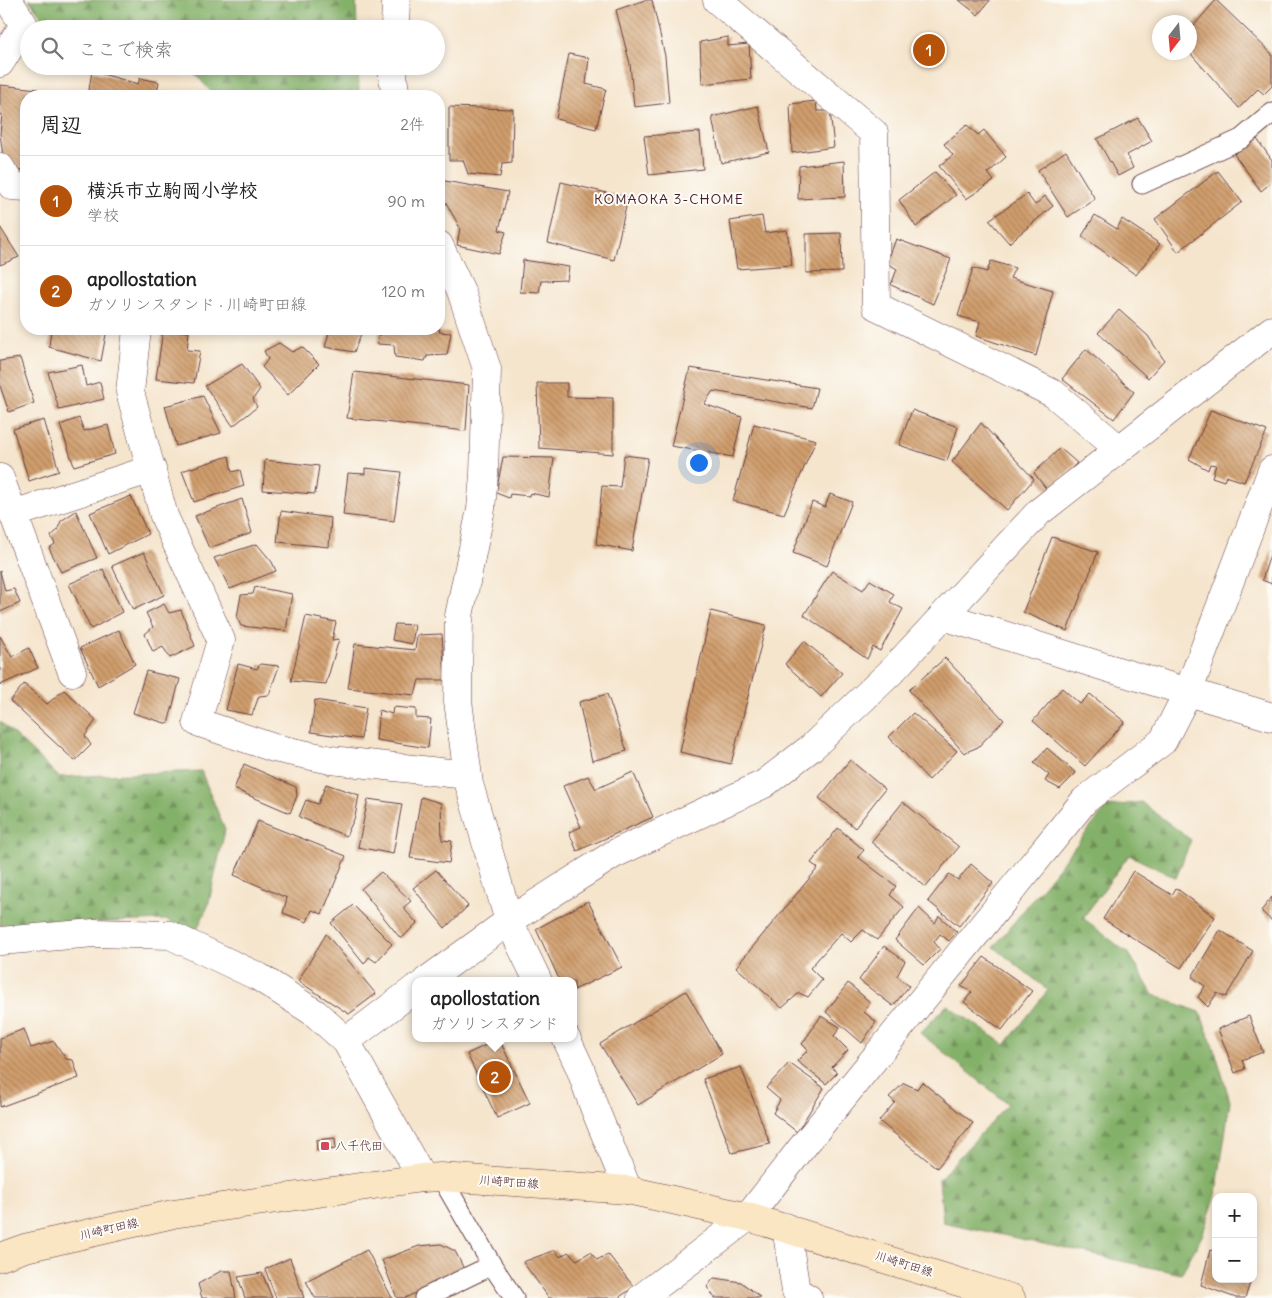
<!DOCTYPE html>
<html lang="ja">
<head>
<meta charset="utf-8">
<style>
	body { margin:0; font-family:Delius,"Klee One",sans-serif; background:#f6f6f6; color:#222 }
	.controls { position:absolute; right:15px; bottom:15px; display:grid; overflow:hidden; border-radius:10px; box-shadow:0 2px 8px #0003 }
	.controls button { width:45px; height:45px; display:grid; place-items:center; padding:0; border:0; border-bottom:1px solid #e0e0e0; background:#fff; color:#222; font:25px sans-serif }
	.compass { position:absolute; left:1152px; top:15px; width:45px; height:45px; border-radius:50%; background:#fff; box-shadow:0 2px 8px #0003; rotate:196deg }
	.you { position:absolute; left:698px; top:462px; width:18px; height:18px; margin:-12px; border:4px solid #fff; border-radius:50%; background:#1a73e8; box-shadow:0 0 0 8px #1a73e833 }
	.badge { display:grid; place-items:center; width:32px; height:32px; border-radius:50%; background:#b45309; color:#fff; font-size:16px; font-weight:700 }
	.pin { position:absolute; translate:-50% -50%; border:2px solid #fff; box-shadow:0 1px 5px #0006 }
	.popup { position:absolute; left:412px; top:977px; width:165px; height:65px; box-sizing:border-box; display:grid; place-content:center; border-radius:10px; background:#fff; filter:drop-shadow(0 1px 4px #0005); font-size:16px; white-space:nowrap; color:#767676 }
	.popup b { font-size:19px; color:#222 }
	.popup::after { content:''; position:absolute; left:50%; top:100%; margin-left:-10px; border:10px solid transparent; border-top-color:#fff }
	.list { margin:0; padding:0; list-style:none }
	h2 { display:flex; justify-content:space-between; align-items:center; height:65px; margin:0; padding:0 20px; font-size:21px }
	h2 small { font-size:16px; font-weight:400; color:#767676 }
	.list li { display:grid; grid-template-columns:32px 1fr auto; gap:15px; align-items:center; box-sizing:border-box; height:90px; padding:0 20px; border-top:1px solid #e0e0e0 }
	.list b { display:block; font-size:19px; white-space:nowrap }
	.list p { margin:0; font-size:16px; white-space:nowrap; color:#767676 }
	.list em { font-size:16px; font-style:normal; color:#767676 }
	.icon { flex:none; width:28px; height:28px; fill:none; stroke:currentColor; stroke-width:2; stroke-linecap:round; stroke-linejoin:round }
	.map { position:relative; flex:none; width:1272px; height:1298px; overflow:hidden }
	.search { position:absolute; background:#fff; box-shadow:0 2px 8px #0003; left:20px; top:20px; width:425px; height:55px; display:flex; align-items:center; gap:12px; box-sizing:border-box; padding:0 18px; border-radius:28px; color:#767676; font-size:19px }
	.panel { position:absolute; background:#fff; box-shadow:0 2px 8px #0003; left:20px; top:90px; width:425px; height:245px; border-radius:20px }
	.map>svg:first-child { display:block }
	.forest { fill:url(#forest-firs); stroke:#67684a }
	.building { fill:url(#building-back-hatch) }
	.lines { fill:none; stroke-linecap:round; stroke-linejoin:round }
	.lane-casing { stroke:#643d43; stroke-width:21 }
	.street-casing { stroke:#643d43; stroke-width:29 }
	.secondary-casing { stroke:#643d43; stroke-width:29 }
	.lane { stroke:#fff; stroke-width:19 }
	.street { stroke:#fff; stroke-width:28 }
	.secondary { stroke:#fbe6c3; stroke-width:28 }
	.poi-dot { fill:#d1495b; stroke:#fdfcf7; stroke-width:2 }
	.labels { text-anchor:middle; stroke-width:4; stroke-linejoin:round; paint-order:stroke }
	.poi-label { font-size:12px; fill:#4a1f2b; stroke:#fdfcf7; text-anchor:start }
	.street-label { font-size:12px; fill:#4a1f2b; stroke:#fdfcf7 }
	.neighbourhood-label { font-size:14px; letter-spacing:1px; fill:#4a1f2b; stroke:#fdfcf7 }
</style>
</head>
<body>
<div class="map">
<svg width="1272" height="1298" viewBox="0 0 1272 1298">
	<defs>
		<pattern id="forest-firs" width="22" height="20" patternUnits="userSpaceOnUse" patternTransform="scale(1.25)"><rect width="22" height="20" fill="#84b169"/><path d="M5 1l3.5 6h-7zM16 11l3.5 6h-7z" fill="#6e8f57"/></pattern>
		<pattern id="building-back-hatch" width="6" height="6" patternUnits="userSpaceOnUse" patternTransform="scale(1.25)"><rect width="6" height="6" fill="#d09e6d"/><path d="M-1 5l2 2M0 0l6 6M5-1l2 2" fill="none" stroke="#ab805a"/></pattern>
	</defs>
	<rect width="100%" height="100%" fill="#fdfcf7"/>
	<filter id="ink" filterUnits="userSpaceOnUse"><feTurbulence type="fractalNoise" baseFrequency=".02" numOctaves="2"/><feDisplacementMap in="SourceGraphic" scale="10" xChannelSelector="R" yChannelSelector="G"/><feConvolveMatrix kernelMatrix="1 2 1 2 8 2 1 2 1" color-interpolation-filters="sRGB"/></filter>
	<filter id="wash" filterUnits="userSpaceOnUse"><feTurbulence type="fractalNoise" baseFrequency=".0096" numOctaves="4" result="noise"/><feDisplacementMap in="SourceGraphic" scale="20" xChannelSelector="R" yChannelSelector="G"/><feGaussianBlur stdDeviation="1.12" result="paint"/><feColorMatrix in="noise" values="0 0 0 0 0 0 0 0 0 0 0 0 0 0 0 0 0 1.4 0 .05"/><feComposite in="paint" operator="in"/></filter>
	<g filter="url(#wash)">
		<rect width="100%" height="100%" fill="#f5e5cd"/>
		<path class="forest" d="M 29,0 L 356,0 L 357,29 L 51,29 Z
			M 175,66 L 358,66 L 359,96 L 215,96 L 191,69 Z
			M 0,721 L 59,777 L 201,771 L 225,830 L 208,906 L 195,934 L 167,920 L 0,926 Z
			M 1141,802 L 1191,840 L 1176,878 L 1129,855 L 1083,918 L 1130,955 L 1153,995 L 1200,1012 L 1216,1054 L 1230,1101 L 1216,1195 L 1202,1236 L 1181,1274 L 943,1222 L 939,1179 L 1008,1104 L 920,1033 L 947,1005 L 1005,1045 L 1048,990 L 994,947 L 1107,807 Z"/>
		<g id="blocks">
			<path class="building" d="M 645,0 L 652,0 L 665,56 L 669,103 L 634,107 L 630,64 L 616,10 Z
				M 959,0 L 990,0 L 978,15 Z
				M 1216,0 L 1272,54 L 1272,86 L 1264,94 L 1258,89 L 1239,108 L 1190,53 L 1190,30 Z
				M 728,37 L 728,46 L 749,44 L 751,79 L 702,84 L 700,42 Z
				M 569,54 L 589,58 L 586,84 L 606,89 L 596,129 L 556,119 Z
				M 92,71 L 138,84 L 140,78 L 159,82 L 156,96 L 88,96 Z
				M 0,85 L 38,89 L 36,96 L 26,96 L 26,168 L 25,172 L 12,166 L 3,156 L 0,134 L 2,114 L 0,114 Z
				M 816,101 L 817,111 L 830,111 L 834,147 L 792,153 L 790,104 Z
				M 758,106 L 769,152 L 721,163 L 712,117 Z
				M 449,107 L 513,109 L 512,163 L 502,164 L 500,177 L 468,174 L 463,160 L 449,160 Z
				M 1138,118 L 1152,141 L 1127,155 L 1133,168 L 1118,176 L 1097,139 Z
				M 967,125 L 978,135 L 984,130 L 1006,157 L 988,173 L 994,181 L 966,199 L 939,166 L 953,155 L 944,144 Z
				M 700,132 L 703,169 L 649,175 L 644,136 Z
				M 1257,139 L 1272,160 L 1272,182 L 1261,191 L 1234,154 Z
				M 1066,151 L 1095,199 L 1068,217 L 1038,170 Z
				M 844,161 L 845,197 L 798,199 L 799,166 Z
				M 1218,171 L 1242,202 L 1178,252 L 1155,219 Z
				M 935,172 L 956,195 L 916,227 L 899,200 Z
				M 439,180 L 508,192 L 499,230 L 506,232 L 499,254 L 457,245 L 460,228 L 439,190 Z
				M 561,182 L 628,198 L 614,260 L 548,243 Z
				M 1027,194 L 1035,205 L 1045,196 L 1053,206 L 1009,243 L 989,220 Z
				M 1095,215 L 1117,229 L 1122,219 L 1160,244 L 1136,275 L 1082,236 Z
				M 762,216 L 765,233 L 787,230 L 792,265 L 737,269 L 730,221 Z
				M 0,227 L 19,257 L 0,265 Z
				M 841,233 L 842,272 L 806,273 L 806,234 Z
				M 896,239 L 951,259 L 933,304 L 891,285 L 897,269 L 887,263 Z
				M 523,260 L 569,267 L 567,280 L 541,281 L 539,293 L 520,292 Z
				M 991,261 L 1015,268 L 1010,278 L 1053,291 L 1036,356 L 976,336 L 980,322 L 958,316 L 973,268 L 987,272 Z
				M 1119,310 L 1148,336 L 1164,360 L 1148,378 L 1098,333 Z
				M 51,329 L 107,329 L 101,361 L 49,347 Z
				M 163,329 L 189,332 L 187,350 L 200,351 L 194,383 L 156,379 Z
				M 330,329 L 363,329 L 354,352 L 325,347 Z
				M 380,329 L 440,329 L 439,332 L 451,333 L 447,355 L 427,356 L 425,361 L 395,357 L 394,345 L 377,344 Z
				M 279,343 L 292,352 L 302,347 L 319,364 L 288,395 L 262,367 L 268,359 L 264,351 Z
				M 1086,349 L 1134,392 L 1114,419 L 1062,379 Z
				M 20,358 L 34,403 L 9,412 L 0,386 L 0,361 Z
				M 242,364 L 260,389 L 253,399 L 257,407 L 233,426 L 205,386 Z
				M 82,365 L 86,386 L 100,382 L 104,399 L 59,410 L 48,372 Z
				M 690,368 L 817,388 L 812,408 L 713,391 L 704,404 L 742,417 L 733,457 L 671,446 Z
				M 354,372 L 469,385 L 466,431 L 347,418 Z
				M 537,383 L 567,383 L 567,397 L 613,398 L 613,454 L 539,448 Z
				M 203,396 L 221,433 L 176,446 L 165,406 Z
				M 912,410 L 958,427 L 947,461 L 899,445 Z
				M 1211,410 L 1267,431 L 1244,482 L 1226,476 L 1224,481 L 1212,477 L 1216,465 L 1210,464 L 1208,470 L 1189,459 Z
				M 79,418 L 84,431 L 108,425 L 115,454 L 74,466 L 60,425 Z
				M 44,420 L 59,471 L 29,481 L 13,429 Z
				M 981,423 L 1034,479 L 1007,510 L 952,462 Z
				M 754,424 L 816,440 L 784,514 L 733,501 Z
				M 1060,448 L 1077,463 L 1048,491 L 1034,473 Z
				M 624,455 L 648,458 L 632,551 L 596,544 L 602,486 L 620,487 Z
				M 229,456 L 232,472 L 240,470 L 244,486 L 194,502 L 182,471 Z
				M 503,457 L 554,458 L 549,497 L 530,493 L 529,496 L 510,494 L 509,498 L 496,493 Z
				M 265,460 L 319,466 L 315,494 L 263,490 Z
				M 365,468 L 401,472 L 394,521 L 343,515 L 348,473 L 365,474 Z
				M 830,494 L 852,502 L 827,566 L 793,553 L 812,502 L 825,507 Z
				M 131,496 L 148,534 L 108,554 L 90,513 Z
				M 242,499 L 252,533 L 209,548 L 195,516 Z
				M 76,511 L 97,558 L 61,572 L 49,548 L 55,544 L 51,536 L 57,531 L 61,521 Z
				M 281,511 L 331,518 L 329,547 L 277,542 Z
				M 1052,537 L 1098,552 L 1067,631 L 1023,612 Z
				M 257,544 L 272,562 L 276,571 L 230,589 L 214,558 Z
				M 1272,548 L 1272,584 L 1262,580 Z
				M 144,552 L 164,595 L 133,610 L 112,566 Z
				M 103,569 L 122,612 L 91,629 L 69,584 Z
				M 0,571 L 5,591 L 14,589 L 20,603 L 0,612 Z
				M 832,571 L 863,590 L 870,580 L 894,594 L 890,602 L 903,609 L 880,651 L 873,647 L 867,659 L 804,615 Z
				M 255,587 L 292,594 L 286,631 L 241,626 L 237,617 L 241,595 L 253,594 Z
				M 164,604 L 169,613 L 181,610 L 195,646 L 170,658 L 163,647 L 153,652 L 145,634 L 153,627 L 146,613 Z
				M 711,611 L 766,625 L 731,764 L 680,752 Z
				M 306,616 L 336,622 L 332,640 L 339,639 L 326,684 L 291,681 Z
				M 395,624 L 415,625 L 412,644 L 392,640 Z
				M 119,630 L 135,664 L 98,686 L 80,648 Z
				M 442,634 L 445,680 L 419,680 L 415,695 L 348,688 L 355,644 L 415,650 L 417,635 Z
				M 0,636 L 12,657 L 29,648 L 38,668 L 0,685 Z
				M 804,641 L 842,673 L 821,697 L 785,664 Z
				M 945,658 L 1004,720 L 978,747 L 964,753 L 909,690 Z
				M 238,664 L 257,669 L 260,664 L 279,666 L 269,695 L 259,696 L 252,715 L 226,710 Z
				M 146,671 L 180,679 L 168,724 L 133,713 Z
				M 24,684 L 47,704 L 64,690 L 96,720 L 85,736 L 91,745 L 75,761 L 10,701 Z
				M 1062,688 L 1080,704 L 1090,694 L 1125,722 L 1085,766 L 1033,721 Z
				M 607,694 L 627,751 L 592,761 L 579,702 Z
				M 315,700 L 366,708 L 361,739 L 311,732 Z
				M 393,707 L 416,709 L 416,718 L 431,719 L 428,748 L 376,740 L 379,710 L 392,714 Z
				M 913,713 L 957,751 L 929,780 L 889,737 Z
				M 1047,748 L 1076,773 L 1060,789 L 1045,781 L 1049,775 L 1034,763 Z
				M 850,760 L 885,789 L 855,828 L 819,798 Z
				M 244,764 L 296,787 L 297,796 L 290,813 L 234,789 Z
				M 633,772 L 653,817 L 577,851 L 569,832 L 581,827 L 563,786 L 588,776 L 596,789 Z
				M 326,784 L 359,795 L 355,817 L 346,836 L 299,817 L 306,800 L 318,804 Z
				M 421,797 L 441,803 L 442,840 L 452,841 L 449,863 L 410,858 Z
				M 368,799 L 402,804 L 393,854 L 358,847 Z
				M 903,802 L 959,847 L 926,887 L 871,842 Z
				M 258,821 L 346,856 L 322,914 L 312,910 L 307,922 L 283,913 L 287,898 L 234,875 Z
				M 838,828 L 864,850 L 858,857 L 896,886 L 890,895 L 904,907 L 877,940 L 863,930 L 851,942 L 841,933 L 810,968 L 822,980 L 808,997 L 799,993 L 782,1008 L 736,967 L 818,868 L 811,863 Z
				M 971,864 L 993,883 L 959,926 L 928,901 L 949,874 L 958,880 Z
				M 436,870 L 468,906 L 445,928 L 413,888 Z
				M 1133,871 L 1172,895 L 1176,888 L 1215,917 L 1181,968 L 1103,919 Z
				M 381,872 L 411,901 L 403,908 L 417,923 L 401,939 L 361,889 Z
				M 1272,897 L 1272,921 L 1261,911 Z
				M 588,901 L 622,967 L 574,990 L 574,981 L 560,981 L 536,929 Z
				M 353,905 L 392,944 L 376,962 L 369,957 L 364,964 L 331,923 Z
				M 919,908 L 935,923 L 939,916 L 957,932 L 949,941 L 940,934 L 934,942 L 940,949 L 924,965 L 895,940 Z
				M 1220,930 L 1253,951 L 1226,997 L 1217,993 L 1208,1007 L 1198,997 L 1205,986 L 1192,977 Z
				M 326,934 L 376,994 L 349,1014 L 298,981 Z
				M 884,946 L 905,961 L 897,976 L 909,986 L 893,1006 L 859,980 Z
				M 984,957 L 1032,991 L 1002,1030 L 964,1002 L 972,992 L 961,986 Z
				M 848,983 L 870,1002 L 864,1012 L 876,1022 L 862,1043 L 826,1012 Z
				M 686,991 L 722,1054 L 638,1105 L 600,1044 Z
				M 821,1016 L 840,1027 L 834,1036 L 848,1050 L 832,1067 L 837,1073 L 826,1084 L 797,1061 L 808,1050 L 802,1044 Z
				M 1249,1016 L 1263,1052 L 1242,1060 L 1245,1069 L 1235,1073 L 1218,1029 Z
				M 24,1029 L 31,1048 L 54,1041 L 66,1059 L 73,1060 L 79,1078 L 0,1107 L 0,1038 Z
				M 499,1039 L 530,1103 L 497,1118 L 467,1054 Z
				M 789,1063 L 824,1088 L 797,1132 L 773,1113 L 780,1100 L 766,1088 Z
				M 741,1067 L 770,1144 L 732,1153 L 703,1079 Z
				M 922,1082 L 973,1123 L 937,1168 L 879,1121 L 895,1102 L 889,1097 L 904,1083 L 917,1089 Z
				M 335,1138 L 336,1149 L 317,1151 L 316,1140 Z
				M 441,1244 L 455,1251 L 464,1269 L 405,1298 L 397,1298 L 382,1260 L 419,1246 Z
				M 367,1250 L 392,1298 L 315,1298 L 306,1281 Z
				M 555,1250 L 560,1257 L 568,1252 L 577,1260 L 590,1252 L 597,1260 L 608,1254 L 634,1287 L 618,1298 L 549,1298 L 523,1262 Z
				M 1210,1250 L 1216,1252 L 1216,1279 L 1245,1279 L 1244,1282 L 1250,1283 L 1245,1298 L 1236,1298 L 1201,1285 Z
				M 290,1258 L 304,1298 L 276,1298 L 265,1269 Z
				M 221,1271 L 231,1271 L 236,1298 L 202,1298 L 198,1284 Z
				M 262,1273 L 272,1298 L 245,1298 L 238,1277 Z
				M 714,1278 L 741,1282 L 761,1298 L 715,1298 L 707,1287 Z"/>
		</g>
	</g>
	<g filter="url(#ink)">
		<use href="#blocks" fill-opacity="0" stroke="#643d43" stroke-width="1"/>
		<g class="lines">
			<defs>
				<path id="lane" d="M 1142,184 L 1241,139 L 1272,113
					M 441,1177 L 492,1265 L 514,1298
					M 424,1298 L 492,1265"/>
				<path id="street" d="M 717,0 L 874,133 L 876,306 L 1054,394 L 1119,449
					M 395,29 L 396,0
					M 0,63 L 24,25 L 8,0
					M 393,66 L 393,78 L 396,96
					M 0,167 L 12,186 L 26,187
					M 439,245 L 461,291 L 487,369 L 484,475 L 481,509 L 459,616 L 458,701 L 469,784 L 509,921 L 538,981
					M 137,329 L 130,392 L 164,516 L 221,640 L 197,722 L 274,748 L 331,760 L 467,775
					M 0,478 L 72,672
					M 13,514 L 152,469
					M 943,616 L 1108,668 L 1272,717
					M 0,941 L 94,933 L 170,935 L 259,977 L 315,1013 L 346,1041
					M 426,981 L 509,921 L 614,854 L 764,784 L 812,747 L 891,672 L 1039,512 L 1272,330
					M 416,988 L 346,1041 L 422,1178
					M 566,1038 L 580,1068 L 594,1107 L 628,1190
					M 786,1227 L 796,1291 L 808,1298
					M 641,1298 L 748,1217 L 800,1150 L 1085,800 L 1163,741 L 1188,692 L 1272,470"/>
				<path id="secondary" d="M 0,1257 L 25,1248 L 173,1214 L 422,1178 L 441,1177 L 628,1190 L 748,1217 L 1011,1298"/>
			</defs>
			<use href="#lane" class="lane-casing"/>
			<use href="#street" class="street-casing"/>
			<use href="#secondary" class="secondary-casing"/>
			<use href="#lane" class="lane"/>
			<use href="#street" class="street"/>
			<use href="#secondary" class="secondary"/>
		</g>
	</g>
	<rect class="poi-dot" x="320" y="1141" width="10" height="10" rx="2.5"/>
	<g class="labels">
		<g class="poi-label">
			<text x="335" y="1150">八千代田</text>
		</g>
		<g class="street-label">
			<text transform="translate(509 1182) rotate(4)" y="4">川崎町田線</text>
			<text transform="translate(109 1229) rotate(-13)" y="4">川崎町田線</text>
			<text transform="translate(904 1264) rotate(17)" y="4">川崎町田線</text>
		</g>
		<g class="neighbourhood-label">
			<text x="669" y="204">KOMAOKA 3-CHOME</text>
		</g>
	</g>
</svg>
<div class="controls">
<button>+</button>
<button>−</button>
</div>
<svg class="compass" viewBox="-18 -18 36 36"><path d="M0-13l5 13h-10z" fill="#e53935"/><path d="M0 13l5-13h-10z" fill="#767676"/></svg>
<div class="you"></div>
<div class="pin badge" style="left:929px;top:50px">1</div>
<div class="pin badge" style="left:495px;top:1077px">2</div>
<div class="popup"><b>apollostation</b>ガソリンスタンド</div>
<div class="search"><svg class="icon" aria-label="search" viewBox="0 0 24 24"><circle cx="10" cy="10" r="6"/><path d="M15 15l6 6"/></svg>ここで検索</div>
<section class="panel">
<h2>周辺<small>2件</small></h2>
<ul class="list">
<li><span class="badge">1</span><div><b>横浜市立駒岡小学校</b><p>学校</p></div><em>90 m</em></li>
<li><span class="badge">2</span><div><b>apollostation</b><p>ガソリンスタンド · 川崎町田線</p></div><em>120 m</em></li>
</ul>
</section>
</div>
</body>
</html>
